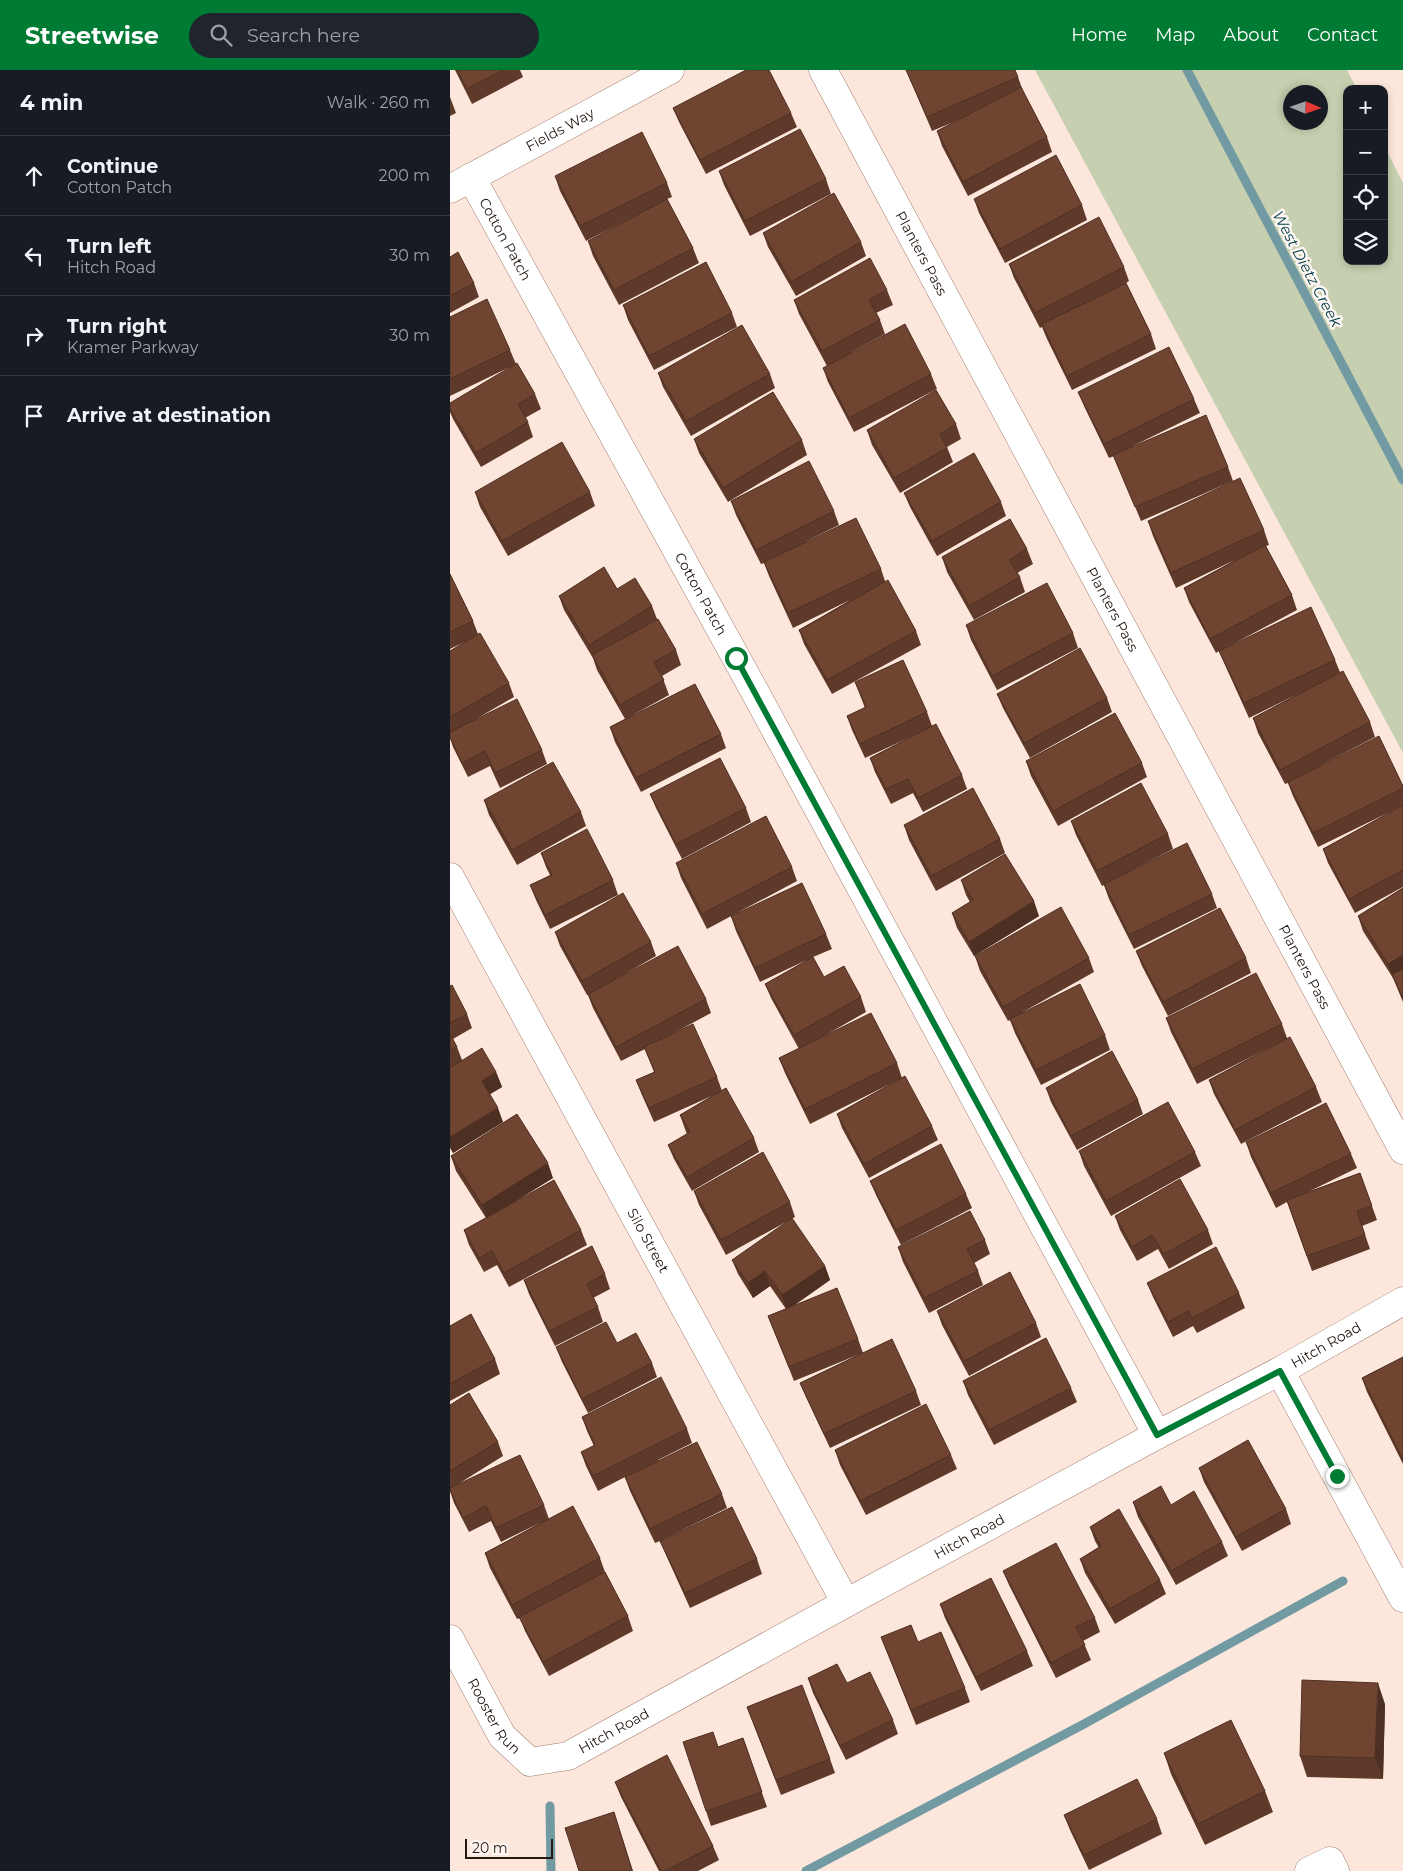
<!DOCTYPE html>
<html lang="en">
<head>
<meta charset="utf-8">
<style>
	body { margin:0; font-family:Montserrat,sans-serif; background:#20242c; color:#f1f3f6 }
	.controls { position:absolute; right:15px; top:15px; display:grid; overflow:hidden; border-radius:10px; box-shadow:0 2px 8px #0003 }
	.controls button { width:45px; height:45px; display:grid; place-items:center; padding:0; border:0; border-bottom:1px solid #363941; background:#171b24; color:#f1f3f6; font:25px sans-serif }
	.compass { position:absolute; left:833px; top:15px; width:45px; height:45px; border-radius:50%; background:#171b24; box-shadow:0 2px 8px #0003; rotate:92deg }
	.scale { position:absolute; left:15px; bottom:12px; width:88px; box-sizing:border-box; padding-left:5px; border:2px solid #251813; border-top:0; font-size:14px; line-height:18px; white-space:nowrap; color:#251813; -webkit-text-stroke:4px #fff7f4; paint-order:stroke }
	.stop { position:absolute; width:15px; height:15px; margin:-11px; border:4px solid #007b33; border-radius:50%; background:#fff }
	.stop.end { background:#007b33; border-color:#fff; box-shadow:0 1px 5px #0008 }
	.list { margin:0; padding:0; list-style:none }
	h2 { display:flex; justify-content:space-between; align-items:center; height:65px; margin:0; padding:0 20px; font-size:21px }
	h2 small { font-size:16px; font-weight:400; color:#9ea1a6 }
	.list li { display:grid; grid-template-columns:32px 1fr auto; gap:15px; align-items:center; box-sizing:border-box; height:80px; padding:0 20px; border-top:1px solid #363941 }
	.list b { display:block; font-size:19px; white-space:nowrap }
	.list p { margin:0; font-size:16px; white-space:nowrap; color:#9ea1a6 }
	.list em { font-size:16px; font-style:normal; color:#9ea1a6 }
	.icon { flex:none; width:28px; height:28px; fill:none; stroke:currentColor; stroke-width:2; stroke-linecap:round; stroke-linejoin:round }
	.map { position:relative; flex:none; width:953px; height:1801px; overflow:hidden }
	header { display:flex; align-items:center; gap:30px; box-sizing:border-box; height:70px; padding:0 25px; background:#007b33; color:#fff }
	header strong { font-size:24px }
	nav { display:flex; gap:28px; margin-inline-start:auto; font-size:18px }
	.search { width:350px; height:45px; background:#20242c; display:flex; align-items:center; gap:12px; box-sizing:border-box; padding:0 18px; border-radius:28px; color:#9ea1a6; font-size:19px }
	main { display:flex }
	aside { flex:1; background:#171b24 }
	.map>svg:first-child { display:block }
	.green { fill:#c6cfaf; fill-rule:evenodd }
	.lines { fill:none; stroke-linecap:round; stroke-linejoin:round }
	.stream { stroke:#719aa2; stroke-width:9 }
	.minor-casing { stroke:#a28072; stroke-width:29 }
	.minor { stroke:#fff; stroke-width:28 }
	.wall { fill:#5f3a2a }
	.shaded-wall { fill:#4e3022 }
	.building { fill:#6f4431; stroke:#4e3022 }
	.route { stroke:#007b33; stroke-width:6 }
	.labels { text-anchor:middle; stroke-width:5; stroke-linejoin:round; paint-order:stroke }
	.street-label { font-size:14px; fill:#251813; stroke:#fff7f4 }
	.water-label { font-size:15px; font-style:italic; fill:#02404a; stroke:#fff7f4 }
</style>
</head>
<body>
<header>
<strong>Streetwise</strong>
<div class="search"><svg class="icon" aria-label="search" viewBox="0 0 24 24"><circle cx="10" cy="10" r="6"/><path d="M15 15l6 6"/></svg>Search here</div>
<nav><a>Home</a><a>Map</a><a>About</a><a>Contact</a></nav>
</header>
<main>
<aside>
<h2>4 min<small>Walk · 260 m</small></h2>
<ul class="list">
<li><svg class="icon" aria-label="ahead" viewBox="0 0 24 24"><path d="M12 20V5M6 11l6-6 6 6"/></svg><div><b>Continue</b><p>Cotton Patch</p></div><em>200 m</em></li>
<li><svg class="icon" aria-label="left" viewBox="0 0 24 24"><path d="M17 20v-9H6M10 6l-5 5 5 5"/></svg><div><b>Turn left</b><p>Hitch Road</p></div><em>30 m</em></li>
<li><svg class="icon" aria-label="right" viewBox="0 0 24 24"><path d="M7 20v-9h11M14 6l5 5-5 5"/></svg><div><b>Turn right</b><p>Kramer Parkway</p></div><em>30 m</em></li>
<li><svg class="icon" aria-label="arrive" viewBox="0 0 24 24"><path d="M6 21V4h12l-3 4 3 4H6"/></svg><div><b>Arrive at destination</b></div></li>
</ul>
</aside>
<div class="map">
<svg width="953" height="1801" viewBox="0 0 953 1801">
	<rect width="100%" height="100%" fill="#fde7dd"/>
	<path class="green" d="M 585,0 L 897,0 L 907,19 L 897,19 L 897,191 L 934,191 L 934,75 L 953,113 L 953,683 ZM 841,22 L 871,22 L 871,52 L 841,52 Z"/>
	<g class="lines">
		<path class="stream" d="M 737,0 L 953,410
			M 100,1736 L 101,1801
			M 356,1801 L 634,1654 L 893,1511"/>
		<defs>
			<g id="minor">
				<path id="s1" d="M 373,0 L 953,1080"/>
				<path id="s2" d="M 21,107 L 305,622 L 707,1365"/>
				<path id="s3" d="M 0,119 L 220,0"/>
				<path id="s4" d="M 0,807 L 396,1533"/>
				<path d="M 830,1301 L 953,1528"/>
				<path id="s5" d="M 0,1569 L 52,1666 L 80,1692 L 118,1686 L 396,1533 L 707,1365 L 830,1301 L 953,1231"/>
				<path d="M 859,1801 L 880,1791 L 885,1801"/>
			</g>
		</defs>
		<use href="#minor" class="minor-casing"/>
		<use href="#minor" class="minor"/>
	</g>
	<path class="wall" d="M 5,0 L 70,0 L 73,7 L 22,34 Z
		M 456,0 L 568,7 L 573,21 L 597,67 L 602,82 L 518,126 L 492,76 L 487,61 L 511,49 L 482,61 Z
		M 0,27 L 6,43 L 0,46 Z
		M 223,38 L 341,43 L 347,57 L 256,104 L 229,52 Z
		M 269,101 L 376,109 L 381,124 L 300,166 L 274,115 Z
		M 105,106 L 217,113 L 222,127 L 217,129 L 243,178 L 249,193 L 169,235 L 143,186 L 138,171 L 195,141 L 136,171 L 110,121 Z
		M 524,129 L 632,135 L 637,150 L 555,193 L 529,143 Z
		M 313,163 L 411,172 L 416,186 L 346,226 L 318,177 Z
		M 0,187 L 24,213 L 29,227 L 0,243 Z
		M 559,194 L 674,197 L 679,211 L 676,213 L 701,264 L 706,279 L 622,320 L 597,269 L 592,257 L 590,258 L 564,208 Z
		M 437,220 L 443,235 L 426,243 L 430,250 L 435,264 L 402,282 L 481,304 L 487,319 L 404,362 L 378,312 L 373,298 L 377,296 L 349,244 L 344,230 Z
		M 173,235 L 282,243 L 287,257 L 204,300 L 178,250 Z
		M 0,247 L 60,280 L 66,294 L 0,326 Z
		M 208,303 L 320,304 L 325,318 L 241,366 L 213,317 Z
		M 628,322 L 744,329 L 750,343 L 683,376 L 778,397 L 783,411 L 691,451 L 664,386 L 659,388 L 634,336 Z
		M 85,324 L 91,339 L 75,348 L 78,352 L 83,367 L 31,397 L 3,349 L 0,342 L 0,333 Z
		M 506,354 L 511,369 L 497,377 L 503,392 L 450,423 L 422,375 L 417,360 Z
		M 244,369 L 352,370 L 357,385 L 278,432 L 249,383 Z
		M 25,422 L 140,422 L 145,436 L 58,486 L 30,437 Z
		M 454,423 L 551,432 L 556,446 L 487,486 L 460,437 Z
		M 281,431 L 384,441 L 389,455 L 357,471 L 431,499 L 435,511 L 466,561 L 471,575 L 382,624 L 354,574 L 349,560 L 400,530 L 343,558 L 319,506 L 314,493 L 311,494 L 286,445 Z
		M 698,451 L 814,460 L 819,475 L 816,476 L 842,525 L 847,540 L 774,579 L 885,590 L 890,602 L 920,652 L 925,667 L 871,695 L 953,718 L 953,817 L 905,843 L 878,793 L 873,779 L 950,737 L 868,777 L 843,726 L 838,713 L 835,714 L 808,663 L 803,648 L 850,623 L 799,648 L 775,595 L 769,581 L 766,583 L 739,532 L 734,518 L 785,490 L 726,518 L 703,466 Z
		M 577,479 L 583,494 L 567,503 L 570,507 L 575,522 L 524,550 L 497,502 L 492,487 Z
		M 0,504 L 23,551 L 28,564 L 59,613 L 64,627 L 26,649 L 92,680 L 97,694 L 50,718 L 40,696 L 18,707 L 3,677 L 0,668 L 0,581 L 17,571 L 0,579 Z
		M 167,519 L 202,536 L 207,549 L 226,580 L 231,595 L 212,606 L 219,625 L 183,645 L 271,664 L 276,678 L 191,722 L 165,672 L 160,657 L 175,649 L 147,600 L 143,588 L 114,540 L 109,526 Z
		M 516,555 L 623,563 L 628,578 L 547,620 L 521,570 Z
		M 405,612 L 477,642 L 482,656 L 512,705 L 517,719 L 473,742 L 463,723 L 441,734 L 425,702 L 420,688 L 465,665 L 415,688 L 402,660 L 397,646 L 415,638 Z
		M 547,624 L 657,628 L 662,642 L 580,688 L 553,638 Z
		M 576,691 L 692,693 L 697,707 L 608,756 L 581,706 Z
		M 200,724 L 296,738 L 301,752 L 232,789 L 206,738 Z
		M 34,730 L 131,742 L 136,756 L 67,795 L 39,745 Z
		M 621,751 L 718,764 L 723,779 L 684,799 L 762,824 L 767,838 L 684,879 L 659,829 L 654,815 L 652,816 L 626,765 Z
		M 454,755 L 550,769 L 555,783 L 486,821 L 459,770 Z
		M 91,783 L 163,810 L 168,825 L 100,859 L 86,830 L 80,815 L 100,805 L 96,797 Z
		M 226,793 L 342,797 L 347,811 L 257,859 L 231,808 Z
		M 511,810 L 589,846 L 524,886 L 507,858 L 502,843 L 520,832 L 516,825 Z
		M 953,818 L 953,932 L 943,908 L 913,861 L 908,846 Z
		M 281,846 L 376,864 L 382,879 L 363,887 L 374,907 L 411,927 L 416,942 L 367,970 L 447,993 L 452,1008 L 482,1056 L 488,1070 L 419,1108 L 392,1058 L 387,1044 L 452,1008 L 360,1054 L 335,1003 L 329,988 L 349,979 L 321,928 L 315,914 L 359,889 L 310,912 L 286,861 Z
		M 105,862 L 201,872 L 206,886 L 163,911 L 256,929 L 261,943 L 220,965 L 267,1007 L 272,1021 L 304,1068 L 309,1082 L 242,1121 L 224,1089 L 218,1075 L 237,1064 L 235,1059 L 230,1045 L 264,1025 L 204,1052 L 192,1025 L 186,1010 L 204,1002 L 195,979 L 171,991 L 143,938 L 138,925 L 137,925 L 110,876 Z
		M 686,881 L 796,888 L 801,903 L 718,946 L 692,896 Z
		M 525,886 L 639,888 L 644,902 L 573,942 L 655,965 L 660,980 L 591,1015 L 565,963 L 560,950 L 558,951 L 530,901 Z
		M 0,916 L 17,944 L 22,958 L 3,969 L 7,977 L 12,990 L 46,1002 L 52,1017 L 40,1024 L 53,1052 L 3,1083 L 0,1078 Z
		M 716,948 L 832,954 L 837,968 L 866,1017 L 872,1032 L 791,1074 L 764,1024 L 759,1010 L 833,971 L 747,1014 L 721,962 Z
		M 596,1018 L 688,1030 L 693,1044 L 627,1080 L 601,1032 Z
		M 796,1072 L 901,1084 L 907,1098 L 858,1122 L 910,1103 L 927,1150 L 912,1156 L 920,1179 L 862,1201 L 837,1132 L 826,1138 L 801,1087 Z
		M 629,1081 L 745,1082 L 751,1096 L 661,1146 L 634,1096 Z
		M 1,1086 L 103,1108 L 57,1136 L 131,1160 L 137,1175 L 59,1217 L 47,1195 L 34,1202 L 19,1175 L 14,1160 L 36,1148 L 6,1101 Z
		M 420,1111 L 516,1124 L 522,1138 L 451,1175 L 426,1125 Z
		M 244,1121 L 340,1132 L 345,1147 L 276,1185 L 249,1135 Z
		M 665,1146 L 758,1160 L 763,1174 L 719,1199 L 708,1179 L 687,1191 L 670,1160 Z
		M 535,1170 L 540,1184 L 524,1193 L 528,1201 L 533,1215 L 479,1243 L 453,1192 L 448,1177 Z
		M 282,1190 L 375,1196 L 380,1210 L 342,1237 L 408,1269 L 413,1283 L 466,1321 L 471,1335 L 380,1378 L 356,1327 L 350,1313 L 410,1284 L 344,1311 L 318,1246 L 336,1239 L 320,1216 L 303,1228 L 288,1204 Z
		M 155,1204 L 160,1219 L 143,1228 L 148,1237 L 153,1252 L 105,1276 L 79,1224 L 74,1210 Z
		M 697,1213 L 789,1223 L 795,1238 L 747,1263 L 743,1256 L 723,1267 L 703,1227 Z
		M 487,1241 L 586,1253 L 591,1267 L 519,1306 L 492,1255 Z
		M 0,1256 L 45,1289 L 50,1304 L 0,1331 Z
		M 167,1273 L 202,1293 L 207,1307 L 138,1343 L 112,1292 L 106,1277 Z
		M 953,1287 L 953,1394 L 917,1322 L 912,1308 Z
		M 513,1311 L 621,1318 L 627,1332 L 544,1375 L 518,1325 Z
		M 0,1335 L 48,1372 L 53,1386 L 5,1416 L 94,1435 L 99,1449 L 150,1488 L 155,1502 L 178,1546 L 183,1561 L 99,1606 L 75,1561 L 70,1548 L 67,1549 L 40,1498 L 35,1483 L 92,1452 L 51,1472 L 41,1451 L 19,1462 L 4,1433 L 0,1421 Z
		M 132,1347 L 237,1359 L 242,1373 L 208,1390 L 272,1424 L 277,1438 L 214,1469 L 307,1489 L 312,1504 L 240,1538 L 216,1485 L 210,1471 L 205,1473 L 180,1421 L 175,1407 L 148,1421 L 136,1396 L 131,1382 L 144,1376 L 137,1361 Z
		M 385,1380 L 501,1385 L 507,1399 L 416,1445 L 390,1395 Z
		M 749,1398 L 836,1439 L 841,1454 L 792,1481 L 754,1412 Z
		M 683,1432 L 721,1435 L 772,1472 L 778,1486 L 726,1515 L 688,1447 Z
		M 640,1457 L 710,1510 L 716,1524 L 665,1554 L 635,1503 L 630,1489 L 649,1478 L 645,1471 Z
		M 553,1501 L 645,1548 L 650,1562 L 633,1571 L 641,1590 L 606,1608 L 559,1515 Z
		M 490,1534 L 577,1581 L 583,1596 L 531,1621 L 495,1548 Z
		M 431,1567 L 468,1572 L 515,1618 L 520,1632 L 466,1655 Z
		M 358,1608 L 397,1613 L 443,1650 L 448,1664 L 396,1690 L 363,1623 Z
		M 935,1634 L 933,1709 L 857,1707 L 850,1686 Z
		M 297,1637 L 380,1689 L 385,1703 L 331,1725 Z
		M 293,1668 L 317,1737 L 261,1756 L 256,1741 L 269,1677 Z
		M 714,1683 L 815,1721 L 823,1742 L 755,1775 L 721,1704 Z
		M 165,1712 L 263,1776 L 269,1790 L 248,1801 L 209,1801 L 171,1727 Z
		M 614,1745 L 707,1749 L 712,1764 L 639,1800 L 620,1760 Z"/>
	<path class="shaded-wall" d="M 584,831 L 589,846 L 524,886 L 519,872 Z
		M 953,885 L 953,902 L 942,904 L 943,909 L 938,894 Z
		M 46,1002 L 52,1017 L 37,1026 L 32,1011 Z
		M 48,1038 L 53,1052 L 3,1083 L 0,1075 L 0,1067 Z
		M 98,1093 L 103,1108 L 37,1149 L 32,1135 Z
		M 375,1196 L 380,1210 L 337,1240 L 332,1225 Z
		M 315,1201 L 320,1216 L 303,1228 L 298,1213 Z
		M 928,1613 L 935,1634 L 933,1709 L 925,1688 Z
		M 164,1742 L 169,1757 L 183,1801 L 182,1801 Z"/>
	<path class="building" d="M 7,0 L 53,0 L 17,19 Z
		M 296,0 L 319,0 L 341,43 L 250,90 L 223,38 Z
		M 456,0 L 565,0 L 568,7 L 477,47 Z
		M 571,17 L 597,67 L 513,112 L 487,61 Z
		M 350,59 L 376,109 L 295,151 L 269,101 Z
		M 192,62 L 217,113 L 130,156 L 105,106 Z
		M 606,85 L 632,135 L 550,179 L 524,129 Z
		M 384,123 L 411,172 L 341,212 L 313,163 Z
		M 217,129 L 243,178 L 164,220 L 138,171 Z
		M 649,147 L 674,197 L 585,243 L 559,194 Z
		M 8,182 L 24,213 L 0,226 L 0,187 Z
		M 420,188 L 437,220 L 419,230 L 430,250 L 372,281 L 344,230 Z
		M 256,192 L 282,243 L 199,286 L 173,235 Z
		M 676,213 L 701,264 L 617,306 L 592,254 Z
		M 37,229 L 60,280 L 0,309 L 0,247 Z
		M 455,254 L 481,304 L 399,348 L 373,298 Z
		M 292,255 L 320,304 L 236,351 L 208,303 Z
		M 719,277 L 744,329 L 654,374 L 628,322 Z
		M 67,293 L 85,324 L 68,334 L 78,352 L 26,383 L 0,339 L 0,333 Z
		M 486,320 L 506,354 L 490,364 L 497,378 L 444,408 L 417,360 Z
		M 323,322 L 352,370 L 273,418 L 244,369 Z
		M 756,345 L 778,397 L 685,437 L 663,385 Z
		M 112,372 L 140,422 L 52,471 L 25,422 Z
		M 524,383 L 551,432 L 482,471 L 454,423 Z
		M 359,391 L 384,441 L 306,480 L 281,431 Z
		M 790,408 L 814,460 L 721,503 L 698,451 Z
		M 406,448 L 431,499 L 338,543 L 314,492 Z
		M 560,449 L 577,479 L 559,490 L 570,507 L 519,536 L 492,487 Z
		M 815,475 L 842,525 L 760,569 L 734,518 Z
		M 154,497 L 167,519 L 185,508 L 202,536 L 139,575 L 109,526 Z
		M 0,504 L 23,551 L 0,562 Z
		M 438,510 L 466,561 L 377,610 L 349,560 Z
		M 597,513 L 623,563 L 542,606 L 516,555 Z
		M 861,537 L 885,590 L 794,633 L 769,581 Z
		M 208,549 L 226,580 L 204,592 L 214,610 L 170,635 L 142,585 Z
		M 30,563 L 59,613 L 0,647 L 0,581 Z
		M 630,578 L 657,628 L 574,673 L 547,624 Z
		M 453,590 L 477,642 L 410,674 L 397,646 L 416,637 L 405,612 Z
		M 893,601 L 920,652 L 830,700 L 803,648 Z
		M 245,614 L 271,664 L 186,708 L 160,657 Z
		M 67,629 L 92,680 L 45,703 L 35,681 L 12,693 L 0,667 L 0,662 Z
		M 665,643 L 692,693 L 603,741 L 576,691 Z
		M 486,654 L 512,705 L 468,728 L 458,709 L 436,719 L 420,688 Z
		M 929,666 L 953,716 L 953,718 L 863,763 L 838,712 Z
		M 270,688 L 296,738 L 226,774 L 200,724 Z
		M 103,692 L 131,742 L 62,780 L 34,730 Z
		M 691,713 L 718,764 L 647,801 L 621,751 Z
		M 523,718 L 550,769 L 481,806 L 454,755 Z
		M 953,735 L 953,800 L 899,829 L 873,779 Z
		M 316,746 L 342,797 L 252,844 L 226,793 Z
		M 137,759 L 163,810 L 95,845 L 80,815 L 102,805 L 91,783 Z
		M 737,773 L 762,824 L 679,865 L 654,814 Z
		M 555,784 L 584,831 L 519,872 L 502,843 L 523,830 L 511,810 Z
		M 352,813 L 376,864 L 305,898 L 281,846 Z
		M 953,818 L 953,885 L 938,894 L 908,846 Z
		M 173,823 L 201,872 L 132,911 L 105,862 Z
		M 611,837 L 639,888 L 553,937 L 525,886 Z
		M 770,838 L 796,888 L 713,932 L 686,881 Z
		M 228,876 L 256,929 L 166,977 L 138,924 Z
		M 363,887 L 374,907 L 394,896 L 411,927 L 344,965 L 315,914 Z
		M 953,899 L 953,929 L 942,904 Z
		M 806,903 L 832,954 L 742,999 L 716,948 Z
		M 630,914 L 655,965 L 586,1000 L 560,949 Z
		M 2,915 L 17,944 L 0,953 L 0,916 Z
		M 421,943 L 447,993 L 355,1039 L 329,988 Z
		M 243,954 L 267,1007 L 199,1038 L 186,1010 L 205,1002 L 194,977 Z
		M 0,964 L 7,977 L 0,981 Z
		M 840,967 L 866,1017 L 785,1060 L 759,1010 Z
		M 32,978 L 46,1002 L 32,1011 L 48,1038 L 0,1067 L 0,998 Z
		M 662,981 L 688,1030 L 621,1066 L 596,1018 Z
		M 455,1006 L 482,1056 L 414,1094 L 387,1044 Z
		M 276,1018 L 304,1068 L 237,1107 L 218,1075 L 240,1062 L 230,1045 Z
		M 718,1032 L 745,1082 L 656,1131 L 629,1081 Z
		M 876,1033 L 901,1084 L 821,1123 L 796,1072 Z
		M 67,1044 L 98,1093 L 32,1135 L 1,1086 Z
		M 491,1074 L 516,1124 L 446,1160 L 420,1111 Z
		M 313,1082 L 340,1132 L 271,1170 L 244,1121 Z
		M 910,1103 L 922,1136 L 907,1141 L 915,1165 L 857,1186 L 837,1130 Z
		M 730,1109 L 758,1160 L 714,1184 L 702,1165 L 682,1177 L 665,1146 Z
		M 104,1110 L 131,1160 L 54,1203 L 42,1181 L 29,1188 L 14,1160 Z
		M 520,1141 L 535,1170 L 517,1179 L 528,1201 L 474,1228 L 448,1177 Z
		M 342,1148 L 375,1196 L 332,1225 L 315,1201 L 298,1213 L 282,1190 Z
		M 142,1176 L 155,1204 L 137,1214 L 148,1237 L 99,1261 L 74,1210 Z
		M 766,1177 L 789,1223 L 742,1248 L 738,1241 L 718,1252 L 697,1213 Z
		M 560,1202 L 586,1253 L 514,1291 L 487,1241 Z
		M 387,1218 L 408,1269 L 339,1297 L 318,1246 Z
		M 21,1244 L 45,1289 L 0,1314 L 0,1256 Z
		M 156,1252 L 167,1273 L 186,1263 L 202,1293 L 132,1329 L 106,1277 Z
		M 596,1268 L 621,1318 L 539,1360 L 513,1311 Z
		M 442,1269 L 466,1321 L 374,1364 L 350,1313 Z
		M 953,1287 L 953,1390 L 912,1308 Z
		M 211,1307 L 237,1359 L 143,1406 L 131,1382 L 145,1375 L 132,1347 Z
		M 19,1323 L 48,1372 L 0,1401 L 0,1335 Z
		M 476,1334 L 501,1385 L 410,1431 L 385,1380 Z
		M 798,1370 L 836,1439 L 786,1467 L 749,1398 Z
		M 247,1372 L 272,1424 L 200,1459 L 175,1407 Z
		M 70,1385 L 94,1435 L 46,1458 L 36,1436 L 13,1448 L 0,1420 L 0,1418 Z
		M 711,1416 L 721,1435 L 744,1421 L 772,1472 L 721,1501 L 683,1432 Z
		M 123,1436 L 150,1488 L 62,1535 L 35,1483 Z
		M 282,1437 L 307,1489 L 235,1523 L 210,1471 Z
		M 669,1439 L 710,1510 L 660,1539 L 630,1489 L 651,1476 L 640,1457 Z
		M 606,1473 L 645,1548 L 626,1557 L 635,1575 L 601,1593 L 553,1501 Z
		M 155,1502 L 178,1546 L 93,1592 L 69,1547 Z
		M 541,1508 L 577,1581 L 526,1607 L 490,1534 Z
		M 461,1555 L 468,1572 L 491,1562 L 515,1618 L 461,1640 L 431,1567 Z
		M 387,1594 L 397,1613 L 420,1602 L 443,1650 L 390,1676 L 358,1608 Z
		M 852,1610 L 928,1613 L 925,1688 L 850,1686 Z
		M 352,1615 L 380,1689 L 326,1710 L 297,1637 Z
		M 781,1650 L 815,1721 L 748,1754 L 714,1683 Z
		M 263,1662 L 268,1677 L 293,1668 L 312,1722 L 256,1741 L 233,1672 Z
		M 217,1685 L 263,1776 L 215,1801 L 211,1801 L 165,1712 Z
		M 687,1709 L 707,1749 L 634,1785 L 614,1745 Z
		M 164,1742 L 182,1801 L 129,1801 L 115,1758 Z"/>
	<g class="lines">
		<path class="route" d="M 286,588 L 707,1365 L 830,1301 L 887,1406"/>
	</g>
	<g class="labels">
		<g class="street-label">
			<text dy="5" stroke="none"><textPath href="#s3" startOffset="125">Fields Way</textPath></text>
			<text dy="5" stroke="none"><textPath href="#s2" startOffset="71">Cotton Patch</textPath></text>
			<text dy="5" stroke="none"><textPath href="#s1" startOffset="208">Planters Pass</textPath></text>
			<text dy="5" stroke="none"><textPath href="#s2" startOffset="476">Cotton Patch</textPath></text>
			<text dy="5" stroke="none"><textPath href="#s1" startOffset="612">Planters Pass</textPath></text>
			<text dy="5" stroke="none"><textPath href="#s1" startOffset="1018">Planters Pass</textPath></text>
			<text dy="5" stroke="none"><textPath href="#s4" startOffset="414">Silo Street</textPath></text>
			<text dy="5" stroke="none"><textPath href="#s5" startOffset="1049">Hitch Road</textPath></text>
			<text dy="5" stroke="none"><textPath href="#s5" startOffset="644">Hitch Road</textPath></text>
			<text dy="5" stroke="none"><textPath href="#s5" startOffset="89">Rooster Run</textPath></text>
			<text dy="5" stroke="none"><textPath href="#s5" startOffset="239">Hitch Road</textPath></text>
		</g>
		<g class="water-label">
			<text transform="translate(857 199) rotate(62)" y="5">West Dietz Creek</text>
		</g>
	</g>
</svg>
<div class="controls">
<button>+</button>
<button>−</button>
<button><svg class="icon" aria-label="locate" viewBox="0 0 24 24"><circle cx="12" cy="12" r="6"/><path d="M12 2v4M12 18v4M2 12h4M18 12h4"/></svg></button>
<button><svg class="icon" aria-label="layers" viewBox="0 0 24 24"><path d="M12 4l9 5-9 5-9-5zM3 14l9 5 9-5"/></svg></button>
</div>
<svg class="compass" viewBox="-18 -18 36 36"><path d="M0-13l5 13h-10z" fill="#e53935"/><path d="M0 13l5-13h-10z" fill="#9ea1a6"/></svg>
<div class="scale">20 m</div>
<div class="stop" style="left:286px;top:588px"></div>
<div class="stop end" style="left:887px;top:1406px"></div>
</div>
</main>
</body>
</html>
